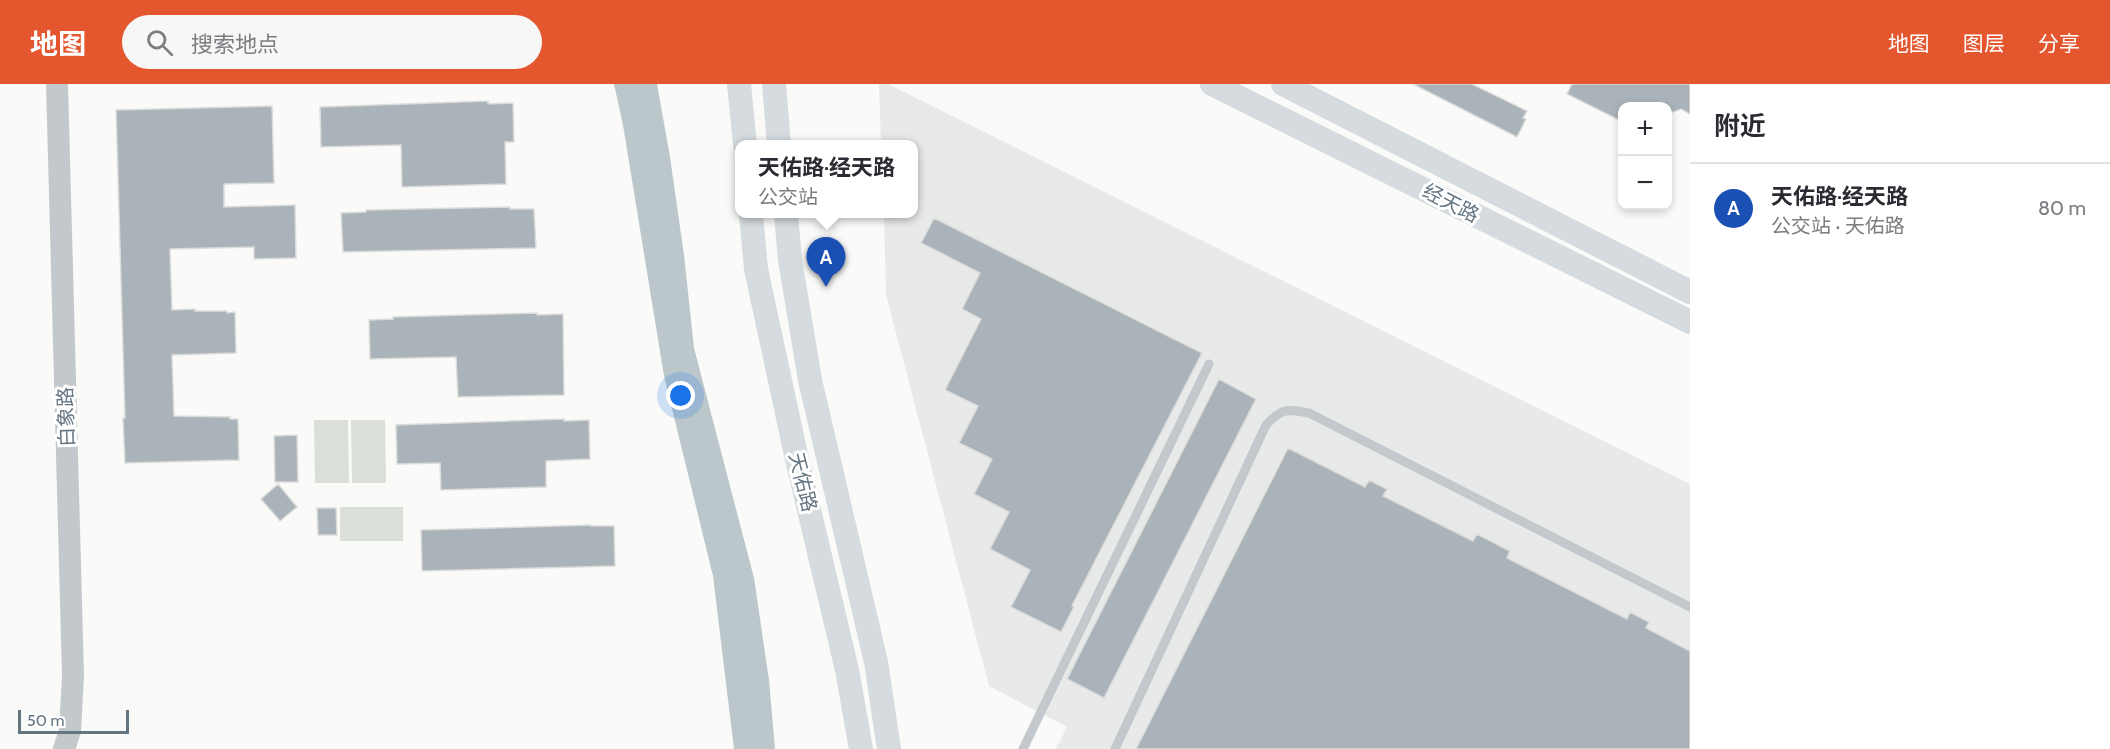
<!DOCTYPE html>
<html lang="zh">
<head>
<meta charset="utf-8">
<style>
	body { margin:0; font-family:Cabin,"Noto Sans SC",sans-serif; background:#f7f7f7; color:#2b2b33 }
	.controls { position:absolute; right:18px; top:18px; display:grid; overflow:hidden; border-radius:12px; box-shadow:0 3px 9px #0003 }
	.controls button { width:54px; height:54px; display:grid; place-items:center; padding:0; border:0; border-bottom:2px solid #e1e1e2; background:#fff; color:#2b2b33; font:30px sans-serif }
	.scale { position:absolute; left:18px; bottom:15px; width:111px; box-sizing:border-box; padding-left:6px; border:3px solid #657683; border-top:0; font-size:16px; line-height:21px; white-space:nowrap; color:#657683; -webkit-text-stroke:4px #fff; paint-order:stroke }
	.you { position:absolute; left:681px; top:312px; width:21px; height:21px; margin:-15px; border:4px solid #fff; border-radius:50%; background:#1a73e8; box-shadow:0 0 0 9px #1a73e833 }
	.badge { display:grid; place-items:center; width:39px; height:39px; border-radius:50%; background:#e4572e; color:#fff; font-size:20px; font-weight:700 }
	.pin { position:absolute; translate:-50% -50px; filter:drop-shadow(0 2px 3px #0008) }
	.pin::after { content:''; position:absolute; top:32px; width:21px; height:18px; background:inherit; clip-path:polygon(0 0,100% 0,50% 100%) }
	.popup { position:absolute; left:735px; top:56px; width:183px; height:78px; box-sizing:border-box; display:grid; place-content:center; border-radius:12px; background:#fff; filter:drop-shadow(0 2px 4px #0005); font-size:20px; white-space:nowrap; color:#7c7c81 }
	.popup b { font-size:22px; color:#2b2b33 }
	.popup::after { content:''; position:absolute; left:50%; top:100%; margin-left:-12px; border:12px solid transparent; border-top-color:#fff }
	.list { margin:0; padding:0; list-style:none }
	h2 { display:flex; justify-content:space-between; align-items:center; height:78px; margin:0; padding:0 24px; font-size:26px }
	h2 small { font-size:20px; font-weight:400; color:#7c7c81 }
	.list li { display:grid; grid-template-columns:39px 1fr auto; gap:18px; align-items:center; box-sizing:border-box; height:90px; padding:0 24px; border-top:2px solid #e1e1e2 }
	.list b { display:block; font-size:22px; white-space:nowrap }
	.list p { margin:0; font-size:20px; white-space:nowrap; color:#7c7c81 }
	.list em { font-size:20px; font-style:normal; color:#7c7c81 }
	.icon { flex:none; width:33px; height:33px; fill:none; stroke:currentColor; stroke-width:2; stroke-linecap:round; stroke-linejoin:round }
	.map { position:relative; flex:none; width:1690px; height:665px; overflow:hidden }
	header { display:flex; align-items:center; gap:36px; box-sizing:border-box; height:84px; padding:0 30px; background:#e4572e; color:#fff }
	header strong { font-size:28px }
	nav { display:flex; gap:33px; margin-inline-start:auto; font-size:21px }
	.search { width:420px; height:54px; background:#f7f7f7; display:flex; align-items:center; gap:15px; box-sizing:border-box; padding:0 21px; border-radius:33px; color:#7c7c81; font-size:22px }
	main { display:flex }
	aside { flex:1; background:#fff }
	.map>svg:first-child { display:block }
	.built { fill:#e8e9e9 }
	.green { fill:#dadfd7 }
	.water { fill:#bbc7cb }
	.building { fill:#aab3b9; stroke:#dcdcda; stroke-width:1.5 }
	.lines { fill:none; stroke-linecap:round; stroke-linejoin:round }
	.service { stroke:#c3c8cc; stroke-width:9 }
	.tertiary { stroke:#c3c8cc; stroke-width:22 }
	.secondary { stroke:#d6dbdf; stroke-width:24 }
	.labels { text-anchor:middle; stroke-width:6; stroke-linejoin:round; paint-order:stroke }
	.street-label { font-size:20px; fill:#657683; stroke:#fff }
</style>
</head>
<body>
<header>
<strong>地图</strong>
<div class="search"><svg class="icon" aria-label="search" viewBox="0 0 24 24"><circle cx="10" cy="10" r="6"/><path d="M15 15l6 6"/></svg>搜索地点</div>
<nav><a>地图</a><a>图层</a><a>分享</a></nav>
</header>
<main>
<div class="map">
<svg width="1690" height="665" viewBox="0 0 1690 665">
	<rect width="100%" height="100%" fill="#fafaf8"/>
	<path class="built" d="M 879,0 L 888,0 L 1690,400 L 1690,665 L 1056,665 L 1067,643 L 989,602 L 886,211 L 884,130 L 913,130 L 913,61 L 881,60 Z"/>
	<path class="green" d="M 314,336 L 348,336 L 349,399 L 315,399 Z
		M 351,336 L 385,336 L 386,399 L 352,399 Z
		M 340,423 L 403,423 L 403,457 L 340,457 Z"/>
	<path class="water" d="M 614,0 L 657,0 L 670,73 L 684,171 L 694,264 L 754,494 L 769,596 L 775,665 L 734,665 L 713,492 L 664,292 L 623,41 Z"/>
	<path class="building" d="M 1413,0 L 1472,0 L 1527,27 L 1523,34 L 1526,35 L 1517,53 Z
		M 1572,0 L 1690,0 L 1690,30 L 1681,25 L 1668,30 L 1668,22 L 1623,22 L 1623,38 L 1567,10 Z
		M 488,17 L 488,20 L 513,19 L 514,58 L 505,58 L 506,100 L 402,103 L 401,61 L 321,63 L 320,23 Z
		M 272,22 L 274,99 L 224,100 L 224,123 L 295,121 L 296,174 L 254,175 L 254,163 L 170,165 L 172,226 L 195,225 L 195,227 L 227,227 L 227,229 L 235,228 L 236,269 L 172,271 L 174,332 L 230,333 L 230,335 L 238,335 L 239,376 L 125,379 L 123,334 L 125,334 L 116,26 Z
		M 510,123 L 510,125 L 534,125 L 536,164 L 343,168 L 341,129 L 366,128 L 366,126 Z
		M 934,134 L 1202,269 L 1072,522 L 1074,523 L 1061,548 L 1011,523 L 1030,486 L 990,465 L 1009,428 L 974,410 L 992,375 L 959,359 L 978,322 L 945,306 L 981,235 L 962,225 L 980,189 L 921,159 Z
		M 537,229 L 537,231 L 563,230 L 564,311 L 458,313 L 456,273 L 370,275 L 369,236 L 393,235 L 393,233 Z
		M 1219,295 L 1256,315 L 1104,614 L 1067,595 Z
		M 564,335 L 564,337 L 589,336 L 590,375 L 546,377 L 546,403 L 441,406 L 440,379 L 397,380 L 396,341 Z
		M 297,351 L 298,398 L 275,398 L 274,352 Z
		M 1288,364 L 1365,403 L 1369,396 L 1387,405 L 1383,412 L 1473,457 L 1477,450 L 1510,467 L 1507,474 L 1627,535 L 1630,528 L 1649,538 L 1646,544 L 1690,567 L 1690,665 L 1136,665 Z
		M 278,400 L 297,423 L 280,437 L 261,415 Z
		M 317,424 L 336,424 L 337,451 L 318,451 Z
		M 591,441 L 591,442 L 614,442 L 615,482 L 422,487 L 421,446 Z"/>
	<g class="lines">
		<path class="service" d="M 1023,665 L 1209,280
			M 1115,665 L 1266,341 C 1282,324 1287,325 1309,329 L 1690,523"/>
		<path class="tertiary" d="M 57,0 L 73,592 L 70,647 L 64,665"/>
		<path class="secondary" d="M 739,0 L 745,61
			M 774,0 L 779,61
			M 1212,0 L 1690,238
			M 1283,0 L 1690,208
			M 751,130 L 756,185 L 796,371 L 847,586 L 861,665
			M 786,130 L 790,176 L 810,296 L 876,578 L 889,665"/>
	</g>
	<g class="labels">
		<g class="street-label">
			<text transform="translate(1451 119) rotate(27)" y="7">经天路</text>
			<text transform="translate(66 333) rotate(-92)" y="7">白象路</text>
			<text transform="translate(803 398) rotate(76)" y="7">天佑路</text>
		</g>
	</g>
</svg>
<div class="controls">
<button>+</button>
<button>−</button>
</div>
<div class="scale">50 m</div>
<div class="you"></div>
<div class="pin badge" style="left:826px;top:203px;background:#1a4fb4">A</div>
<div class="popup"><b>天佑路·经天路</b>公交站</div>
</div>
<aside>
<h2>附近<small></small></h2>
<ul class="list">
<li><span class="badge" style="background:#1a4fb4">A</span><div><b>天佑路·经天路</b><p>公交站 · 天佑路</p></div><em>80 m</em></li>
</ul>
</aside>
</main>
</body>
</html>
